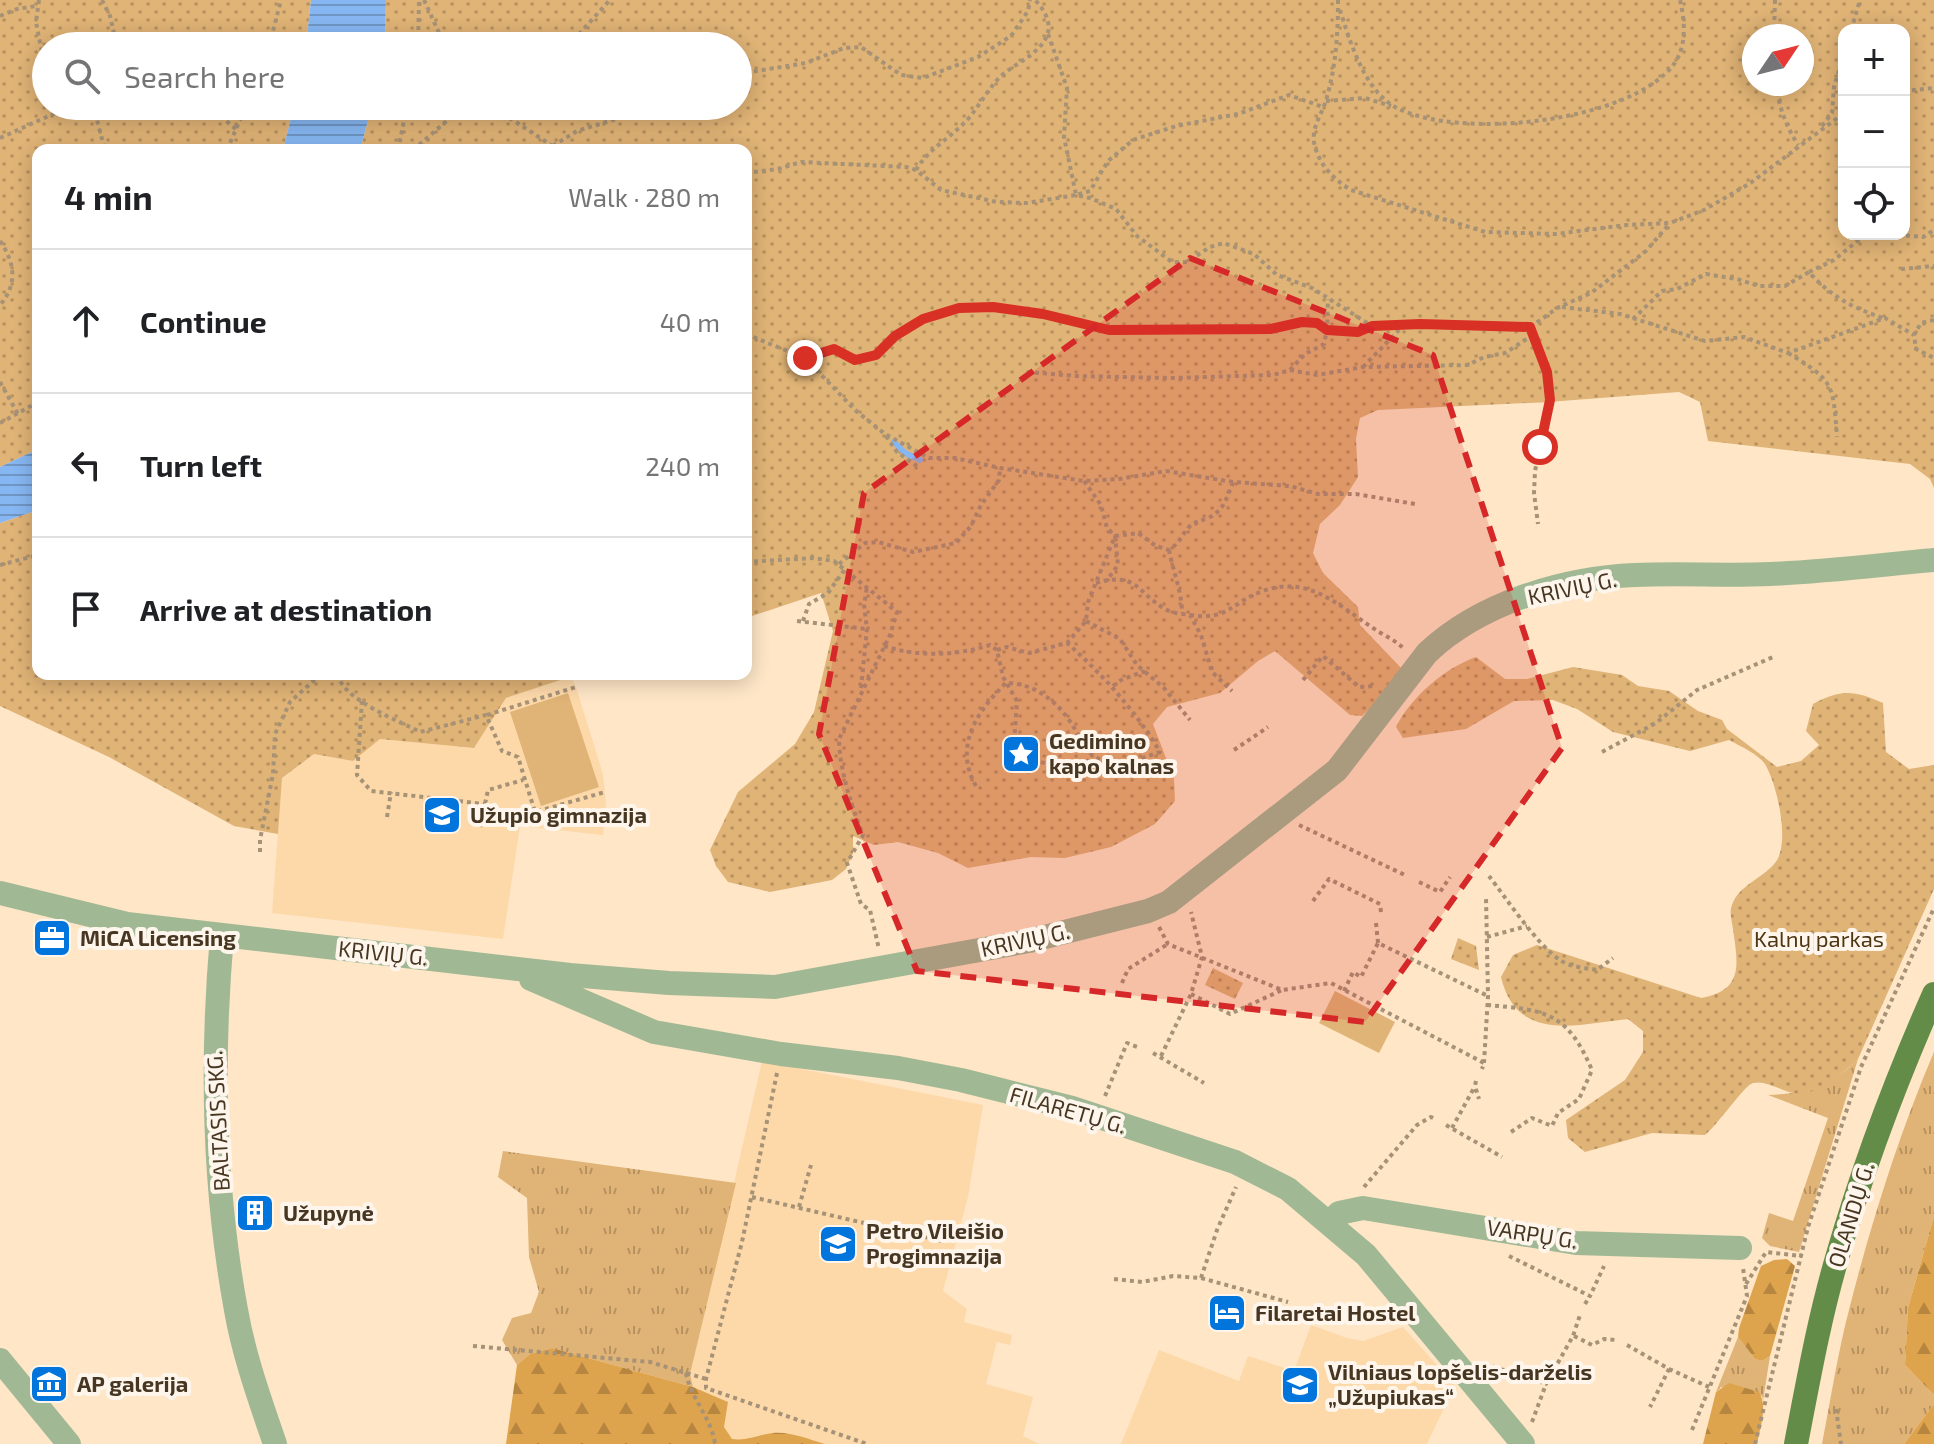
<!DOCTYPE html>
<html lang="en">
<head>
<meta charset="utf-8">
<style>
	body { margin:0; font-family:"Exo 2",sans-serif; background:#f6f6f6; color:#202124 }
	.controls { position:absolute; right:24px; top:24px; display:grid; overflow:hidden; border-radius:16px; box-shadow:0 4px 20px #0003 }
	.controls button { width:72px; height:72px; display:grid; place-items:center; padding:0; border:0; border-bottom:2px solid #e0e0e0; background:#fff; color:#202124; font:40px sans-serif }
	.compass { position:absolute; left:1742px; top:24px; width:72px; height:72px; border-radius:50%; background:#fff; box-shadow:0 4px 20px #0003; rotate:55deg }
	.stop { position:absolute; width:24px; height:24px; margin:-18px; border:6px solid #d93025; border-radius:50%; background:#fff }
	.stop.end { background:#d93025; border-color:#fff; box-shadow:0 2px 8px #0008 }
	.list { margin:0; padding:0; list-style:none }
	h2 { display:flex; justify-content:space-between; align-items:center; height:104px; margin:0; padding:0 32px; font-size:34px }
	h2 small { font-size:26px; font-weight:400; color:#757577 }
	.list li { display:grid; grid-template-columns:52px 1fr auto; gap:24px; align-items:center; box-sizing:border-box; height:144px; padding:0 32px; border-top:2px solid #e0e0e0 }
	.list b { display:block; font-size:30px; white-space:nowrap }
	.list em { font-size:26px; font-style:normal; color:#757577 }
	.icon { flex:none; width:44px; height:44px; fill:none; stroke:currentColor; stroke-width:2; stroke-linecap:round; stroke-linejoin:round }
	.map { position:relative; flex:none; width:1934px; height:1444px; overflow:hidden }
	.search { position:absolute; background:#fff; box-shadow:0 4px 20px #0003; left:32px; top:32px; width:720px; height:88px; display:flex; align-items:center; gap:20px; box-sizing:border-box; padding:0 28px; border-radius:44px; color:#757577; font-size:30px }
	.panel { position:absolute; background:#fff; box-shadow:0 4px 20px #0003; left:32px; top:144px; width:720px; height:536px; border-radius:16px }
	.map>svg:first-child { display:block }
	.built { fill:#fdd9aa }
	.grass { fill:url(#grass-tufts) }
	.forest { fill:url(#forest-firs) }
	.park { fill:url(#park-dots); fill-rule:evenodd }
	.garden { fill:#e0b376 }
	.water { fill:url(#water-rules) }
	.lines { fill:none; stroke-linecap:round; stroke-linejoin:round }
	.stream { stroke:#87b7f2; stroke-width:6 }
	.path { stroke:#a69277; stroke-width:4; stroke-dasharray:4 4; stroke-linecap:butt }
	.street { stroke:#a1b894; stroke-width:24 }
	.primary { stroke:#648c49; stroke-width:24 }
	.route { stroke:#d93025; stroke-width:10 }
	.marked { fill:#d62828; fill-opacity:0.2; stroke:#d62828; stroke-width:6; stroke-dasharray:16 10; stroke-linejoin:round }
	.labels { text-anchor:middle; stroke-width:8; stroke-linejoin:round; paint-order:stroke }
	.street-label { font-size:22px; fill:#473722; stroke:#fef6ec }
	.poi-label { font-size:22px; font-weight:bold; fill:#473722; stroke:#fef6ec; text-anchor:start }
	.park-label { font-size:22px; fill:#4e3612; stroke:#fef6ec }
</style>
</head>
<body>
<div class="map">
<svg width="1934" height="1444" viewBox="0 0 1934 1444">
	<defs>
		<pattern id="grass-tufts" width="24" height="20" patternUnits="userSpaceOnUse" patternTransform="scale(2)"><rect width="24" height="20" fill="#e0b376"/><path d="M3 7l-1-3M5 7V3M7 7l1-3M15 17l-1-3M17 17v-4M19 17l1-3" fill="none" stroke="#b79260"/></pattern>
		<pattern id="forest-firs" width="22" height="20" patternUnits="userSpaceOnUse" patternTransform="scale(2)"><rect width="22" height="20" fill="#dea34d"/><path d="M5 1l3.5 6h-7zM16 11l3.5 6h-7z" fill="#b68640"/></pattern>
		<pattern id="park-dots" width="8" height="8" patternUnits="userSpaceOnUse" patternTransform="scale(2)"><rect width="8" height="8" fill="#e0b376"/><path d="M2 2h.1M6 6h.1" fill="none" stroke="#b79260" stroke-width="1.8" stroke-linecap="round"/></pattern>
		<pattern id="water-rules" width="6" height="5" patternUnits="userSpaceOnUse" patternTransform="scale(2)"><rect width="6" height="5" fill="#87b7f2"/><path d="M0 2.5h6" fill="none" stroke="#7096c4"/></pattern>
	</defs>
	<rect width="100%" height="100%" fill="#fee6c7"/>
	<path class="built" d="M 571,677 L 576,687 L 603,774 L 606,804 L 603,835 L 520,826 L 503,939 L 272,913 L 282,778 L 314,754 L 353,761 L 380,739 L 474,748 L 506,698 Z
		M 762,1061 L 983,1105 L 968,1197 L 943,1291 L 967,1309 L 964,1322 L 1012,1335 L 1010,1345 L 997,1342 L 986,1384 L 1033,1397 L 1023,1436 L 1039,1444 L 720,1444 L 728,1402 L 693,1387 L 690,1374 Z
		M 1311,1325 L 1347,1338 L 1363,1341 L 1403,1327 L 1458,1389 L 1445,1406 L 1427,1444 L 1121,1444 L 1159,1350 L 1239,1381 L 1248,1356 L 1294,1371 Z"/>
	<path class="grass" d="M 1934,1052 L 1934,1216 L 1908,1308 L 1905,1365 L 1934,1395 L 1934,1404 L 1904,1444 L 1822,1444 C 1831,1398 1838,1351 1850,1306 C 1872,1220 1899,1134 1934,1052 Z
		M 1858,1059 L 1799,1252 L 1770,1246 L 1762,1238 L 1769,1213 L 1793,1221 L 1828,1118 L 1768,1095 C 1808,1093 1829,1088 1858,1059 Z
		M 503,1151 L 736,1183 L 690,1374 L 693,1387 L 552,1348 L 530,1354 L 517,1365 L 502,1340 L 512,1318 L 531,1313 L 539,1292 L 529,1257 L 527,1198 L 498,1177 Z
		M 1738,1337 L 1755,1359 L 1762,1361 L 1770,1356 L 1763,1401 L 1762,1396 L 1721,1387 L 1716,1392 Z"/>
	<path class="forest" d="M 1934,1216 L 1934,1395 L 1905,1365 L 1908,1308 Z
		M 1787,1259 L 1795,1266 L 1770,1356 L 1762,1361 L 1755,1359 L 1738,1337 L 1739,1328 L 1761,1266 L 1774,1260 Z
		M 552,1348 L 693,1387 L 728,1402 L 724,1427 L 732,1439 C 747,1441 758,1435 772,1433 C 790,1431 808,1439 825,1444 L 506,1444 L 517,1365 L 530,1354 Z
		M 1729,1383 L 1759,1392 C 1768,1407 1760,1427 1757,1444 L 1703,1444 L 1716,1392 Z
		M 1934,1404 L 1934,1444 L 1904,1444 Z"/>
	<path class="park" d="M 0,0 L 311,0 L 306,46 L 46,46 L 46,106 L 294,106 L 283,150 L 38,150 L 38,449 L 0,467 Z
		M 386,0 L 1934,0 L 1934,488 L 1930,479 L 1910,464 L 1708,441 L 1700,402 L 1679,392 L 1548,402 L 1378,410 L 1360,418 L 1356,439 L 1358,477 L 1340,505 L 1320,524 L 1313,553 L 1323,573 L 1358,607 L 1360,625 L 1403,670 L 1401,679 L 1362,716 L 1350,715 L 1275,651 L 1258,661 L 1220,693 L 1167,707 L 1153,724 L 1174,779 L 1175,801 L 1155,824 L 1111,847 L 1065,858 L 1031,857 L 968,868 L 938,853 L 898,842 L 874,845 L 853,836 L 853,853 L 846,869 L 832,880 L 770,892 L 728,882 L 716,866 L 710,850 L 738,792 L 795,744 L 814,712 L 833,631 L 821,593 L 746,618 L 746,150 L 360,150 L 372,106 L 738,106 L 738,46 L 385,46 ZM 1844,30 L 1904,30 L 1904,234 L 1844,234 ZM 1754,36 L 1802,36 L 1802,84 L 1754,84 Z
		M 38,510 L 38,674 L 579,674 L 506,698 L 474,748 L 380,739 L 353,761 L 314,754 L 282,778 L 278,834 L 234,826 L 109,757 L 0,706 L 0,523 Z
		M 1476,657 L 1505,679 L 1527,679 L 1573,667 L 1622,675 L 1638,686 L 1669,691 L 1698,711 L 1722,720 L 1727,729 L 1777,767 L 1801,761 L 1819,745 L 1806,731 L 1813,704 C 1841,689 1854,690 1883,703 L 1886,752 L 1909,769 L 1934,765 L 1934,889 L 1858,1059 C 1842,1074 1817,1097 1793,1093 C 1782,1091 1762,1078 1751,1084 C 1743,1088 1717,1125 1705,1135 L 1652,1133 L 1585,1152 L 1568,1138 L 1566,1120 L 1625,1080 L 1643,1052 L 1643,1031 L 1628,1019 C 1578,1024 1517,1044 1501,977 L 1513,955 L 1537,945 L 1701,998 C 1744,990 1738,965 1733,929 C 1732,921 1729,912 1732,905 C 1739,885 1762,879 1775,863 C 1791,844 1777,784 1765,764 C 1758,754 1740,746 1729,740 L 1690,751 L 1613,732 L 1577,709 L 1553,700 L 1514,701 L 1466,729 L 1403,738 L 1396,727 C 1411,697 1445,668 1476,657 Z
		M 1458,938 L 1476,946 L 1479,970 L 1451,959 Z
		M 1213,968 L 1243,983 L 1235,999 L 1205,985 Z"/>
	<path class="garden" d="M 568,693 L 599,787 L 541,806 L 510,712 Z
		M 1335,991 L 1395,1022 L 1379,1053 L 1319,1023 Z"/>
	<path class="water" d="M 311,0 L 386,0 L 385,46 L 306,46 Z
		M 294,106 L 372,106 L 360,150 L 283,150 Z
		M 38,449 L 38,510 L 0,523 L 0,467 Z"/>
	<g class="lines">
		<path class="stream" d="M 894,442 L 905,453 L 920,460"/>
		<path class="path" d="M 39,0 L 36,22 L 46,73
			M 102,0 L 110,16 L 117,46
			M 424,0 L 445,46
			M 1338,0 C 1338,34 1336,67 1326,100 C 1322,114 1312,126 1314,142 C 1318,164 1333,179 1351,190 L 1485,232 L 1556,234 L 1626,225 L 1670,223 L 1704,210 L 1749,184 L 1844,113
			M 1340,10 C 1350,42 1365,92 1397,108 C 1459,140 1630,123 1674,64 C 1687,46 1685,21 1680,0
			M 0,16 L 17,9 L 36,6
			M 1851,30 L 1860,0
			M 1048,34 L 1067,88 L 1064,137 L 1076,195 L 1090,191 L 1108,161 L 1133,140 L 1176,126 L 1238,114 L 1289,95 L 1323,107
			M 1774,36 L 1775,0
			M 269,46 L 281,0
			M 418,46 L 419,0
			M 568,46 L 610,0
			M 738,74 L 806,63 L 844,48 L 861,47 L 901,75 L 923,78 L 978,57 L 1011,36 L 1028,11 L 1030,0
			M 1777,84 C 1778,106 1786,126 1798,145
			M 1904,91 L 1934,88
			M 1326,101 L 1365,98 L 1391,106
			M 60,106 L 62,110 C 79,114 91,116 106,106
			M 208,106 L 237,130
			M 463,107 L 481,115 L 511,119 L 551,145
			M 95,113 L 105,150
			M 1822,126 L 1832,113 L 1834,87 L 1844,53
			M 0,138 L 62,110
			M 227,150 L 246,106
			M 398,150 L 407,106
			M 413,150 L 463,107
			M 546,150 L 577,131 L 616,119 L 641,106
			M 916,170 C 928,149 952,137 968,119 C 979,106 987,91 998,79 C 1012,64 1041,55 1048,33 C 1051,21 1043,8 1035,0
			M 746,173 L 778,169 L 801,162 L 906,167 L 916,170 L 941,190 L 997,202 L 1027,203 L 1076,195 L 1090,198 L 1116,209 L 1137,236 L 1172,262 L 1187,262 L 1210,247 L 1224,243 L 1254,254 L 1277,275 L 1312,288 L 1372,326 L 1420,324 L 1530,327 L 1559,307 L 1591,293 L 1646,251 L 1670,223
			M 1890,234 L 1923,237 L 1934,230
			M 0,241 C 15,263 18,284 0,305
			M 1901,269 L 1934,266
			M 1809,272 L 1834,260 L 1866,234
			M 1562,307 L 1620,314 L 1705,341 L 1744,337 L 1788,353 L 1885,318 L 1914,335
			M 1633,319 L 1662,291 L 1677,289 L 1706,274 L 1737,279 L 1759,286 L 1785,286 L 1809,272 C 1830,296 1853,308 1883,318
			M 1934,320 L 1921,323 L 1914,335 L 1916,349 L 1934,358
			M 1530,327 L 1547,372 L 1550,400 L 1535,471 L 1534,493 L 1538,524
			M 746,334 L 805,358 L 855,410 L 885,434 L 929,458 L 955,458 L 1000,468 L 1084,481 L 1119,479 L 1166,471 L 1233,482 L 1290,486 L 1318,494 L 1356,494 L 1415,504
			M 1788,353 C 1834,381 1833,383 1837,437
			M 805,358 L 834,349 L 855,360 L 876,355 L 895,336 L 923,319 L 959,308 L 993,307 L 1043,314 L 1109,330 L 1270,329 L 1302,322 L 1317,323 L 1327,330 L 1358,332 L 1372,326
			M 1363,367 L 1401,328
			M 1290,370 L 1317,375 L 1363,367 L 1468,365 L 1484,357 L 1505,353 L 1533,335
			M 1027,372 L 1076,376 L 1171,378 L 1273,375 L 1290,370 L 1305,354 L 1324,344 L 1327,330 L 1328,299
			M 0,382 L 18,414
			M 0,423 L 38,402
			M 886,436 L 897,452 L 917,466
			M 1084,481 L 1101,505 L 1107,528 L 1115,536 L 1118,565 L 1107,580
			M 1169,550 C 1173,571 1182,592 1182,613
			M 746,562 L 813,558 L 834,561 L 897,612 L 890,635 L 839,739 C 840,772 851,804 863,835 L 847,863 L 861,904 L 870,910 L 879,949
			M 839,564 L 865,543 L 878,542 L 913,552 L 956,543 L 971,526 L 981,505 L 999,480 L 1000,468
			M 0,565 L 38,555
			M 1096,583 C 1138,571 1137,593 1165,609 C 1171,613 1183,614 1190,615 L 1201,635 L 1212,672 L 1232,691
			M 1190,615 C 1229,621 1231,602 1263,591 C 1307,575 1337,604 1370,626 C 1382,635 1395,639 1405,650
			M 797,621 L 867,629
			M 803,621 L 809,604 L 828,593 L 845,569
			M 1086,621 L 1120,639 L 1137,665 L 1164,688 L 1190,720
			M 884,646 C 918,657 955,656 990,645 L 997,650 L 1003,677 L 1017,701 L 1014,744 C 1025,764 1065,769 1086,765 L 1091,755
			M 997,650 L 1007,647 L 1029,653 L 1067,643 L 1086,621 L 1088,602 L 1115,536 L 1138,533 L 1156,546 L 1169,550 C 1179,544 1182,534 1190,526 C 1196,521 1201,521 1208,518 C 1224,511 1227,497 1233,482
			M 338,674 C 340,698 399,721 420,732 L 486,715 L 502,751 L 518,757 L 535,812 L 605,792
			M 1303,680 L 1323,656 L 1359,687 L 1374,686
			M 1113,686 L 1121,680 L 1145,671
			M 861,688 L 867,629 L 864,605 L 867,587
			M 362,701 L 357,775 L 371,791 L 484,804
			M 487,715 L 576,687
			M 1234,750 L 1268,727
			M 1602,752 L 1656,723 L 1697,690 L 1773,657
			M 976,786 C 953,747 977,711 1006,683 C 1035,683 1058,702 1073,726 C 1079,735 1082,746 1090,753 C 1097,760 1110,763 1119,766 L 1160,752 C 1135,710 1103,675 1067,643
			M 387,817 L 391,792
			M 1299,825 L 1407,876
			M 480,827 L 488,790 L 523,780
			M 260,852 L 260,840 L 273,774 L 275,734 L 290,702 L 321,674
			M 1489,876 C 1506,898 1538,946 1560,960 C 1570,967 1585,968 1597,970 L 1613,958
			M 1419,882 L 1440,892 L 1450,877
			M 1313,901 L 1329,879 L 1380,904 L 1381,912
			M 1376,923 L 1378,943
			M 1159,927 L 1168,944 L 1282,990 L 1331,983 L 1484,1063 L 1482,1069
			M 1487,937 L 1527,926
			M 1122,983 L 1128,969 L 1168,944
			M 1344,991 L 1353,972 L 1361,977 L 1378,943 L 1488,996
			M 1191,994 L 1230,1014 L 1282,990
			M 1487,1005 C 1546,1010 1567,1012 1592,1070 L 1579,1099 L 1558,1113 L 1552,1126 L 1532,1118 L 1511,1132
			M 1153,1053 L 1204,1083
			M 1161,1056 L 1191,994 L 1202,957 L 1191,912
			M 1484,1063 L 1488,996 L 1486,897
			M 777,1073 L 742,1242 L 706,1379 L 706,1388 L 867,1444
			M 1476,1081 L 1475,1086 L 1479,1099
			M 1105,1096 L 1127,1043 L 1140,1048
			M 1446,1125 L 1502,1157
			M 1452,1128 L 1475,1086
			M 1364,1187 L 1417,1125 L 1431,1117 L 1435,1119
			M 752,1197 L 946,1242
			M 799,1207 L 811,1165
			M 1509,1256 L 1590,1296 L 1604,1266
			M 1201,1278 L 1217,1230 L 1236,1187
			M 1114,1279 L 1142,1282 L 1173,1276 L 1201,1278 L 1288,1302
			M 1746,1284 L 1766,1252 L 1801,1256
			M 1585,1304 L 1590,1296
			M 1574,1336 L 1592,1345 L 1604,1339 L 1616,1340
			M 1627,1345 L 1669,1369 L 1650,1407
			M 473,1346 L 650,1362 L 706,1379
			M 1485,1364 L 1546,1384 L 1573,1336 L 1580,1315
			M 1669,1369 L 1709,1387
			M 686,1373 C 691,1399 712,1419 715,1444
			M 1836,1409 L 1841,1444
			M 1532,1422 L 1546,1384
			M 1692,1430 L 1747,1296 L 1743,1268
			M 1755,1444 L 1808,1227 L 1861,1067 L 1934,908"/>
		<path class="street" d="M 0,893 L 127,924 L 570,975 L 669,983 L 775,987 L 1029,941 L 1148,911 L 1169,902 L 1337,770 L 1427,653 C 1480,603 1563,578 1635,575 C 1680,573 1725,576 1770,574 C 1824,572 1879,565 1934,560
			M 222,935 C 211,1061 213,1185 236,1310 C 244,1356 260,1400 275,1444
			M 531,979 L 654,1032 L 781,1054 L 898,1068 L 961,1080 L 1072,1108 L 1235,1162 L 1288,1189 L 1366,1255 L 1523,1444
			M 1330,1222 L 1339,1213 L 1363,1208 L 1576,1243 L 1740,1248
			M 0,1360 L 69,1444"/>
		<path class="primary" d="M 1796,1444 C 1808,1382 1819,1319 1837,1258 C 1863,1167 1896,1080 1934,994"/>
	</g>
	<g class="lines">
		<path class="route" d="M 805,358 L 834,349 L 855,360 L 876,355 L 895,336 L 923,319 L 959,308 L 993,307 L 1043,314 L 1109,330 L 1270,329 L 1302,322 L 1317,323 L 1327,330 L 1358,332 L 1372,326 L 1420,324 L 1530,327 L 1547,372 L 1550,400 L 1540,447"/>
	</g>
	<path class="marked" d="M 1190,258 L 1433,355 L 1562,748 L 1365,1022 L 917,971 L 819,734 L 864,493 Z"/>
	<defs>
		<symbol id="sight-square" viewBox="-11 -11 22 22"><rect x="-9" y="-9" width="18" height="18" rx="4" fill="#0175dc" stroke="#fef6ec"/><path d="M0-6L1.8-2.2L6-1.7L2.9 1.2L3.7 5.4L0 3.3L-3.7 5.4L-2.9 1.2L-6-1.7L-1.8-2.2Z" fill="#fff"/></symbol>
		<symbol id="school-square" viewBox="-11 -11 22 22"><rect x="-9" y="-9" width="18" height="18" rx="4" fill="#0175dc" stroke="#fef6ec"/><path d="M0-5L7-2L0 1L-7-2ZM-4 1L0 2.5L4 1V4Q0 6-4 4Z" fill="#fff"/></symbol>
		<symbol id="office-square" viewBox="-11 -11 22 22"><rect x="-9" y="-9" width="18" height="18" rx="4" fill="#0175dc" stroke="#fef6ec"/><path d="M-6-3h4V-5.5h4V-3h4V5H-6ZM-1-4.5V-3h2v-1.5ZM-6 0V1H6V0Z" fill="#fff"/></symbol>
		<symbol id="building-square" viewBox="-11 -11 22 22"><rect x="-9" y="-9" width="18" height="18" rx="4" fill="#0175dc" stroke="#fef6ec"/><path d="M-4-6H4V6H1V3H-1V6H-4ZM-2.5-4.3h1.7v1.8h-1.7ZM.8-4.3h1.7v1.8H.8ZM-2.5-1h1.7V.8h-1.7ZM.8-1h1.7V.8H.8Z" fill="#fff"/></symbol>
		<symbol id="hotel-square" viewBox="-11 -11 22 22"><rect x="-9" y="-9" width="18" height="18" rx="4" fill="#0175dc" stroke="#fef6ec"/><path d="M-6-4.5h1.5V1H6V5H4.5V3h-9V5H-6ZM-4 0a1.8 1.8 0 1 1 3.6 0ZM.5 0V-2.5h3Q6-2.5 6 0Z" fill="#fff"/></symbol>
		<symbol id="museum-square" viewBox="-11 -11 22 22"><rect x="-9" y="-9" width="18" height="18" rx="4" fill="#0175dc" stroke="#fef6ec"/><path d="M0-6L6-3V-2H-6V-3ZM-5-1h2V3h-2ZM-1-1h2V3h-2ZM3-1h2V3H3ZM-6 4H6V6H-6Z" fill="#fff"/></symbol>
	</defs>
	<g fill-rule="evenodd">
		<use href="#sight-square" x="999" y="732" width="44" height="44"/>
		<use href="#school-square" x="420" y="793" width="44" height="44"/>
		<use href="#office-square" x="30" y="916" width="44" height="44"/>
		<use href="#building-square" x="233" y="1191" width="44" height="44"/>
		<use href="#school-square" x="816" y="1222" width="44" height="44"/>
		<use href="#hotel-square" x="1205" y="1291" width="44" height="44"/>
		<use href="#museum-square" x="27" y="1362" width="44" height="44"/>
		<use href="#school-square" x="1278" y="1363" width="44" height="44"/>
	</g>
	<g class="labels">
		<g class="street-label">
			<text transform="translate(1572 588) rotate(-12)" y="8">KRIVIŲ G.</text>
			<text transform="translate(1025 940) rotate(-12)" y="8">KRIVIŲ G.</text>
			<text transform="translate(383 953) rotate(6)" y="8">KRIVIŲ G.</text>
			<text transform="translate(1068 1110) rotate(16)" y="8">FILARETŲ G.</text>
			<text transform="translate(218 1121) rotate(-93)" y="8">BALTASIS SKG.</text>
			<text transform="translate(1851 1215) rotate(-73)" y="8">OLANDŲ G.</text>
			<text transform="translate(1532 1234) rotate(9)" y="8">VARPŲ G.</text>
		</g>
		<g class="poi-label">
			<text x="1049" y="749">Gedimino<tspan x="1049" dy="25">kapo kalnas</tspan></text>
			<text x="470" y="823">Užupio gimnazija</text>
			<text x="80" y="946">MiCA Licensing</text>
			<text x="283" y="1221">Užupynė</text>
			<text x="866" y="1239">Petro Vileišio<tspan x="866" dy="25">Progimnazija</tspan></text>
			<text x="1255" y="1321">Filaretai Hostel</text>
			<text x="1328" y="1380">Vilniaus lopšelis-darželis<tspan x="1328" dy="25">„Užupiukas“</tspan></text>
			<text x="77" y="1392">AP galerija</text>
		</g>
		<g class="park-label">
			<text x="1819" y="947">Kalnų parkas</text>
		</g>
	</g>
</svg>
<div class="controls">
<button>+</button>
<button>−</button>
<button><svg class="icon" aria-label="locate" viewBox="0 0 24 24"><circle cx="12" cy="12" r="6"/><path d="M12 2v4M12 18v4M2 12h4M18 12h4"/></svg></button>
</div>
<svg class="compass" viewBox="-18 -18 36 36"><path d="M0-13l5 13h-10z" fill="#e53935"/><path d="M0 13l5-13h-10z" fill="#757577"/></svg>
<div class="stop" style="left:1540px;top:447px"></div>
<div class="stop end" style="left:805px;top:358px"></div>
<div class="search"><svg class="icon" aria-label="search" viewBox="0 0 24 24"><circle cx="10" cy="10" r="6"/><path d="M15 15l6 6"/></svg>Search here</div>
<section class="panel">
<h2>4 min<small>Walk · 280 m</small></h2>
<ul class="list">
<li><svg class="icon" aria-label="ahead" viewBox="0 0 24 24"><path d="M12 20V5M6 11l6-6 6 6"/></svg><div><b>Continue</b></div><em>40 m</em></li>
<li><svg class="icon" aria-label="left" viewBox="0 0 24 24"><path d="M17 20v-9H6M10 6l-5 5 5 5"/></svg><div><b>Turn left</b></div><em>240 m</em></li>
<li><svg class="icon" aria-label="arrive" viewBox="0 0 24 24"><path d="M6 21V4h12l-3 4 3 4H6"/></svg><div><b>Arrive at destination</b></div></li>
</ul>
</section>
</div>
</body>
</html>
